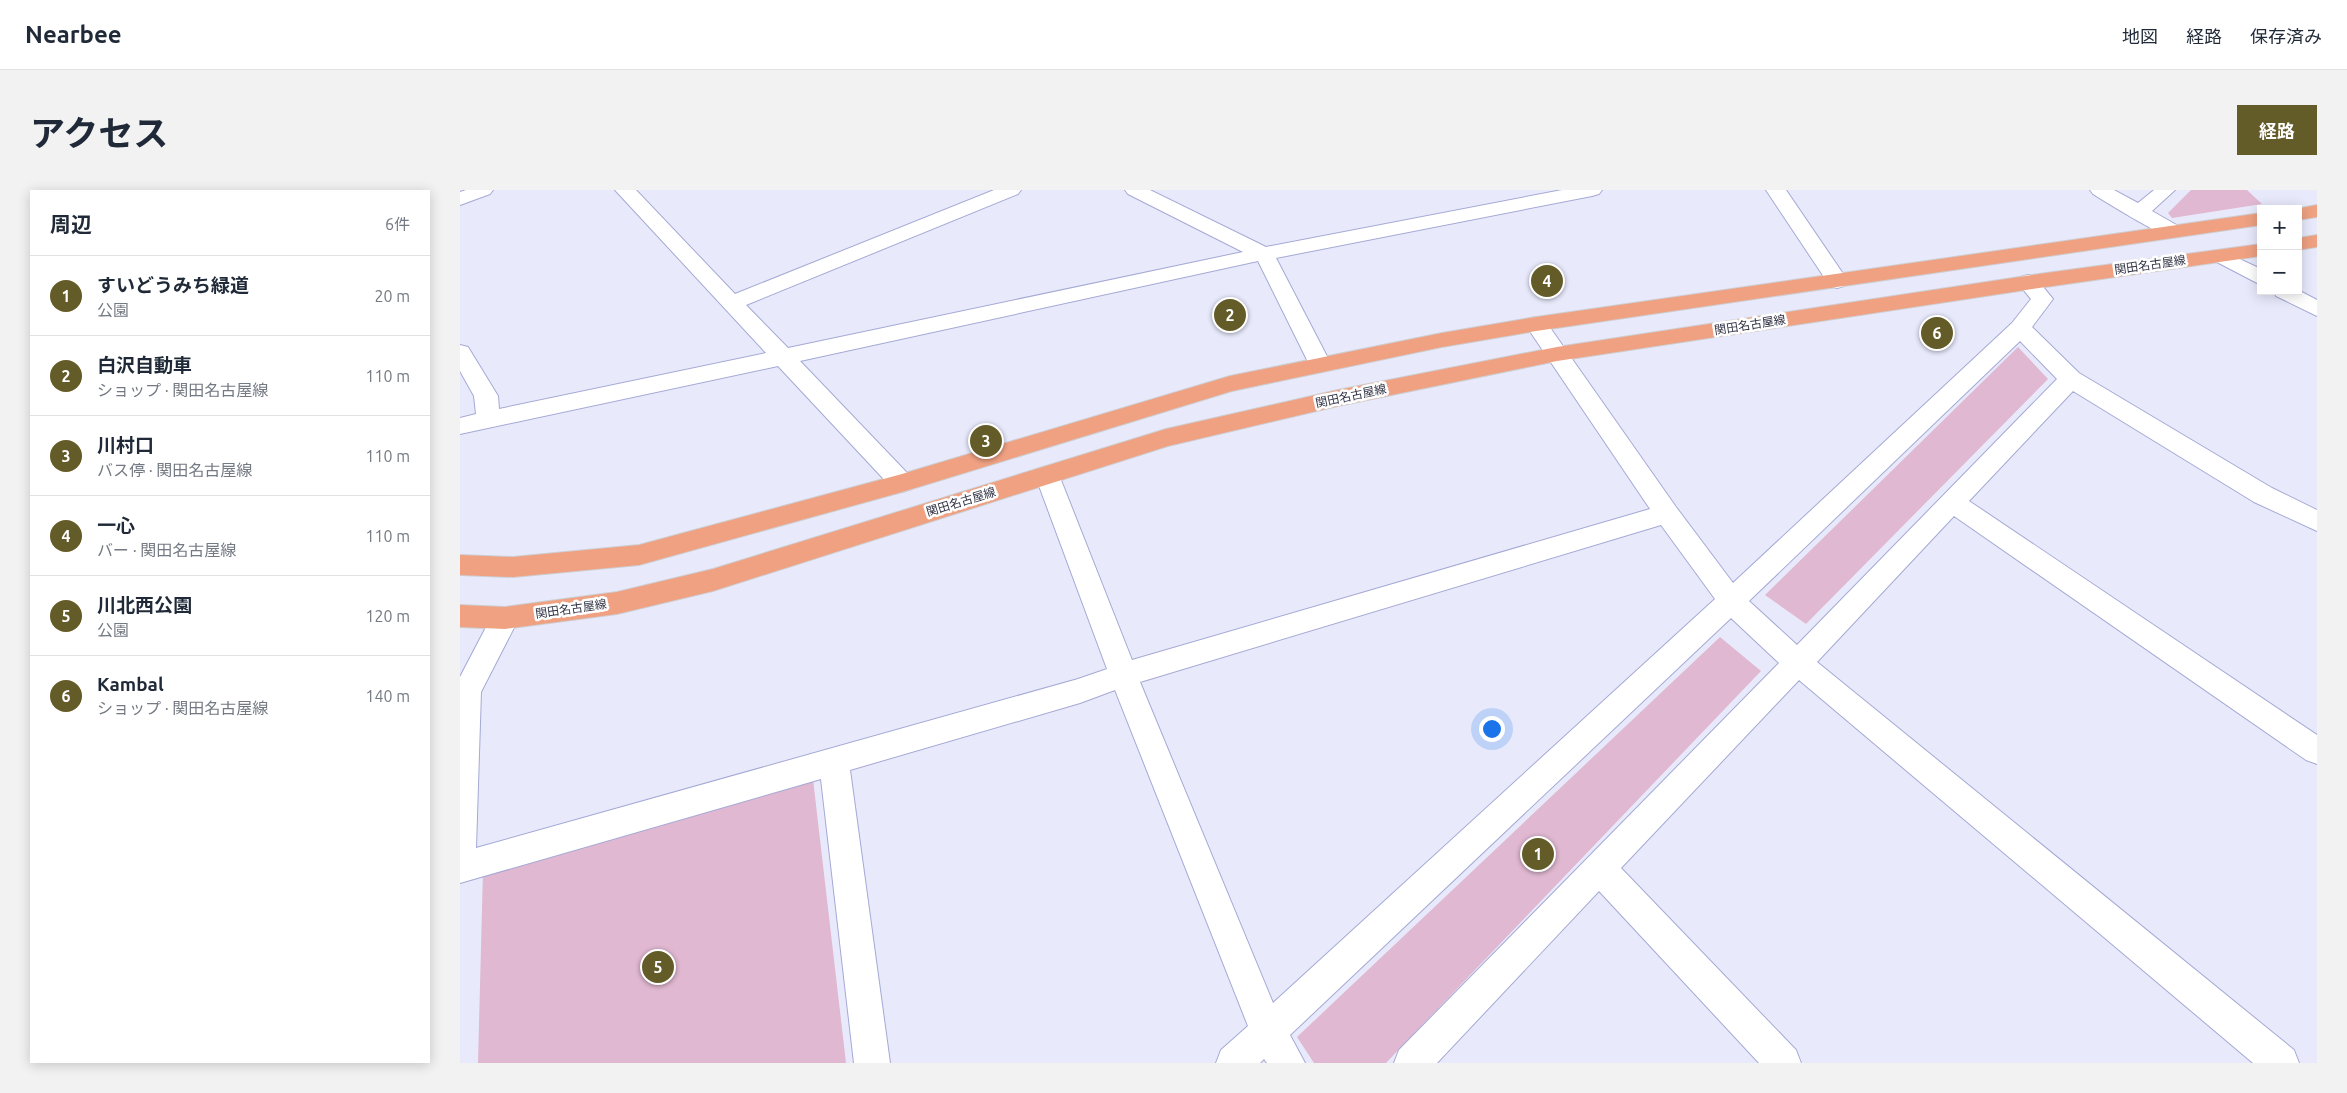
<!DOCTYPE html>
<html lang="ja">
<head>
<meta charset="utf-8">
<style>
	body { margin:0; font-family:Ubuntu,"Noto Sans JP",sans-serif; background:#f2f2f3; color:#1f2937 }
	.controls { position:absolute; right:15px; top:15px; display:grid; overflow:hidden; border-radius:0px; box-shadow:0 2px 12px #0003 }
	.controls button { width:45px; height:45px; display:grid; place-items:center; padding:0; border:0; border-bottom:1px solid #e0e1e3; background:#fff; color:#1f2937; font:25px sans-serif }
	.you { position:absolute; left:1031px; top:538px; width:18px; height:18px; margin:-12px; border:4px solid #fff; border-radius:50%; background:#1a73e8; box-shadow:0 0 0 8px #1a73e833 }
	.badge { display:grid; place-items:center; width:32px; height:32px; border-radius:50%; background:#635b28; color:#fff; font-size:16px; font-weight:700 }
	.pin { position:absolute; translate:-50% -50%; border:2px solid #fff; box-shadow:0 1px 5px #0006 }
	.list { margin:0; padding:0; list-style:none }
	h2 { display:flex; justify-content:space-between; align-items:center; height:65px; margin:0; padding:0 20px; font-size:21px }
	h2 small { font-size:16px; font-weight:400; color:#747a83 }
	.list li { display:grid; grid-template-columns:32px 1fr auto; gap:15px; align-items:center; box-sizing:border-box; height:80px; padding:0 20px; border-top:1px solid #e0e1e3 }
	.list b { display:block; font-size:19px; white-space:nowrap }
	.list p { margin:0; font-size:16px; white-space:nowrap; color:#747a83 }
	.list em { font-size:16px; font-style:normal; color:#747a83 }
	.map { position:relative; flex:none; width:1857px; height:873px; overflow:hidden; border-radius:0px }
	header { display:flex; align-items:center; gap:30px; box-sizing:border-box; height:70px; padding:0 25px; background:#fff; border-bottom:1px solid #e0e1e3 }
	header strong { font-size:24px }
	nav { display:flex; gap:28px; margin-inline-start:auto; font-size:18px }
	.intro { display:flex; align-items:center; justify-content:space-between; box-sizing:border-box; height:120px; padding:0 30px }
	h1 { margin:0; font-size:35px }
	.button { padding:12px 22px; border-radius:0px; background:#635b28; color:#fff; font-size:18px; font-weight:700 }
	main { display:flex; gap:30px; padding:0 30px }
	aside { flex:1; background:#fff; border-radius:0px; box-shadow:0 2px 12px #0003 }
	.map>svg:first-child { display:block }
	.green { fill:#e0b8d1 }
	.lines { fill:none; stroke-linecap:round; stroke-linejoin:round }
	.minor-casing { stroke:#a5a9d4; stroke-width:2 }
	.major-casing { stroke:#ceced2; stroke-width:2 }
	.minor { fill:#fff; fill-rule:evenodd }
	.major { fill:#efa182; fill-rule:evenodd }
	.labels { text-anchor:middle; stroke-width:5; stroke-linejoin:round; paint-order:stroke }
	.street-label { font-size:12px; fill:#323445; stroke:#fff }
</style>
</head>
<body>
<header>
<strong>Nearbee</strong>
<nav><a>地図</a><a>経路</a><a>保存済み</a></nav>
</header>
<div class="intro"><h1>アクセス</h1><a class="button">経路</a></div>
<main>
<aside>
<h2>周辺<small>6件</small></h2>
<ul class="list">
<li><span class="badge">1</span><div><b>すいどうみち緑道</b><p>公園</p></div><em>20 m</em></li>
<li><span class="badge">2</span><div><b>白沢自動車</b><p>ショップ · 関田名古屋線</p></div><em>110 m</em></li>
<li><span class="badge">3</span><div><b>川村口</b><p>バス停 · 関田名古屋線</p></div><em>110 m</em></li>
<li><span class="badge">4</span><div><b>一心</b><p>バー · 関田名古屋線</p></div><em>110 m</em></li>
<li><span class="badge">5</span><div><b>川北西公園</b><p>公園</p></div><em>120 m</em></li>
<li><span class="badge">6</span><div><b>Kambal</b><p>ショップ · 関田名古屋線</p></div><em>140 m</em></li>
</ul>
</aside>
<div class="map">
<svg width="1857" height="873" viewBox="0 0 1857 873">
	<rect width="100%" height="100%" fill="#e8eafc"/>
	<path class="green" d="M 1731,0 L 1787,0 L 1802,14 L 1712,28 L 1708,23 Z
		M 1558,157 L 1588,189 L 1346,434 L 1305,405 Z
		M 1260,447 L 1301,481 L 926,873 L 854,873 L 837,847 Z
		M 353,589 L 386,873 L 18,873 L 23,680 Z"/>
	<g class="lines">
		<defs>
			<path id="minor" d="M 6,0 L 33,0 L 30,4 L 0,15 L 0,2 Z
				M 155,0 L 176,0 L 275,104 L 534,0 L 561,0 L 558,4 L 286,115 L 328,158 L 783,62 L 668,4 L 665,0 L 690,0 L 806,57 L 1102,0 L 1142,0 L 1139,4 L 1132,6 L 816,68 L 871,174 L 868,179 L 860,182 L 852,179 L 849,174 L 798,71 L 340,171 L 451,287 L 454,293 L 451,299 L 442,302 L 433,299 L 318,176 L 0,244 L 0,228 L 16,224 L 14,206 L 0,181 L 0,155 L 8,157 L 38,206 L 39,219 L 306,163 Z
				M 1306,0 L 1326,0 L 1388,91 L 1384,96 L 1377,98 L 1370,96 Z
				M 1630,0 L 1654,0 L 1678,13 L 1694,0 L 1715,0 L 1692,21 L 1720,37 L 1723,41 L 1720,45 C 1719,46 1714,47 1712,47 C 1702,47 1646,12 1633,4 Z
				M 1760,60 L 1801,79 L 1801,95 L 1753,70 L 1750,66 L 1753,62 Z
				M 1568,85 L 1575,87 L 1593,109 L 1572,137 L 1619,183 L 1812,298 L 1857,320 L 1857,341 L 1794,312 L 1613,201 L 1509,311 L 1857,545 L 1857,574 L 1846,570 L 1494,326 L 1357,472 L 1834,860 L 1839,873 L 1793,873 L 1339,490 L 1161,678 L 1336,860 L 1341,873 L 1299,873 L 1139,701 L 977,873 L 934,873 L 939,860 L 1319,473 L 1271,428 L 830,845 L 845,873 L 807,873 L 804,869 L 800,873 L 756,873 L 761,860 L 788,836 L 655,500 L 620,513 L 390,580 L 430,873 L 394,873 L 361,589 L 0,693 L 0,487 L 35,420 L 45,417 L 55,420 L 59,428 L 21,502 L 16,658 L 618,489 L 647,479 L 575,285 L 578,279 L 587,276 L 596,279 L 599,285 L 672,470 L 1190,319 L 1065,134 L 1068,129 L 1076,127 L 1084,129 L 1216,317 L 1273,393 L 1552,133 L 1571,109 L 1557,92 L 1561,87 ZM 1560,151 L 1597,189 L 1337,455 L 1289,411 ZM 1201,335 L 1255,409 L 813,813 L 680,492 Z
				M 1838,100 L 1857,110 L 1857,126 L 1816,106 L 1814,101 Z"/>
			<path id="major" d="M 1857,15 L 1857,27 L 1838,30 L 1838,19 L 1835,19 Z
				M 1801,23 L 1801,35 L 1076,141 L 982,157 L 772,201 L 442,302 L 179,375 L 53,387 L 0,385 L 0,365 L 53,367 L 179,355 L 442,284 L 770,186 L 982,143 L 1076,127 Z
				M 1857,45 L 1857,57 L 1838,60 L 1838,48 Z
				M 1801,54 L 1801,66 L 1586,97 L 1097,171 L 878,216 L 708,256 L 253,401 L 157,424 L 45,439 L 0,437 L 0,415 L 45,417 L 157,402 L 253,379 L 706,239 L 878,200 L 1097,157 L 1586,83 Z"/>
		</defs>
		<use href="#minor" class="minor-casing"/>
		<use href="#major" class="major-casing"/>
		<use href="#minor" class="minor"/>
		<use href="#major" class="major"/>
	</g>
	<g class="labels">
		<g class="street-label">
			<text transform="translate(1690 75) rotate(-8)" y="4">関田名古屋線</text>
			<text transform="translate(1290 135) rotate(-9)" y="4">関田名古屋線</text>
			<text transform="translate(891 206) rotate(-12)" y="4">関田名古屋線</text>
			<text transform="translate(501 312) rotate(-17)" y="4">関田名古屋線</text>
			<text transform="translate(111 419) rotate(-8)" y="4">関田名古屋線</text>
		</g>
	</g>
</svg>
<div class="controls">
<button>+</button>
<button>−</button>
</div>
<div class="you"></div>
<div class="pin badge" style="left:1078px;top:664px">1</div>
<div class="pin badge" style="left:770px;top:125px">2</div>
<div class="pin badge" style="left:526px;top:251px">3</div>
<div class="pin badge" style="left:1087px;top:91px">4</div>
<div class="pin badge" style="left:198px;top:777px">5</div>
<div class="pin badge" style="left:1477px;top:143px">6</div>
</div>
</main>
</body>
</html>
